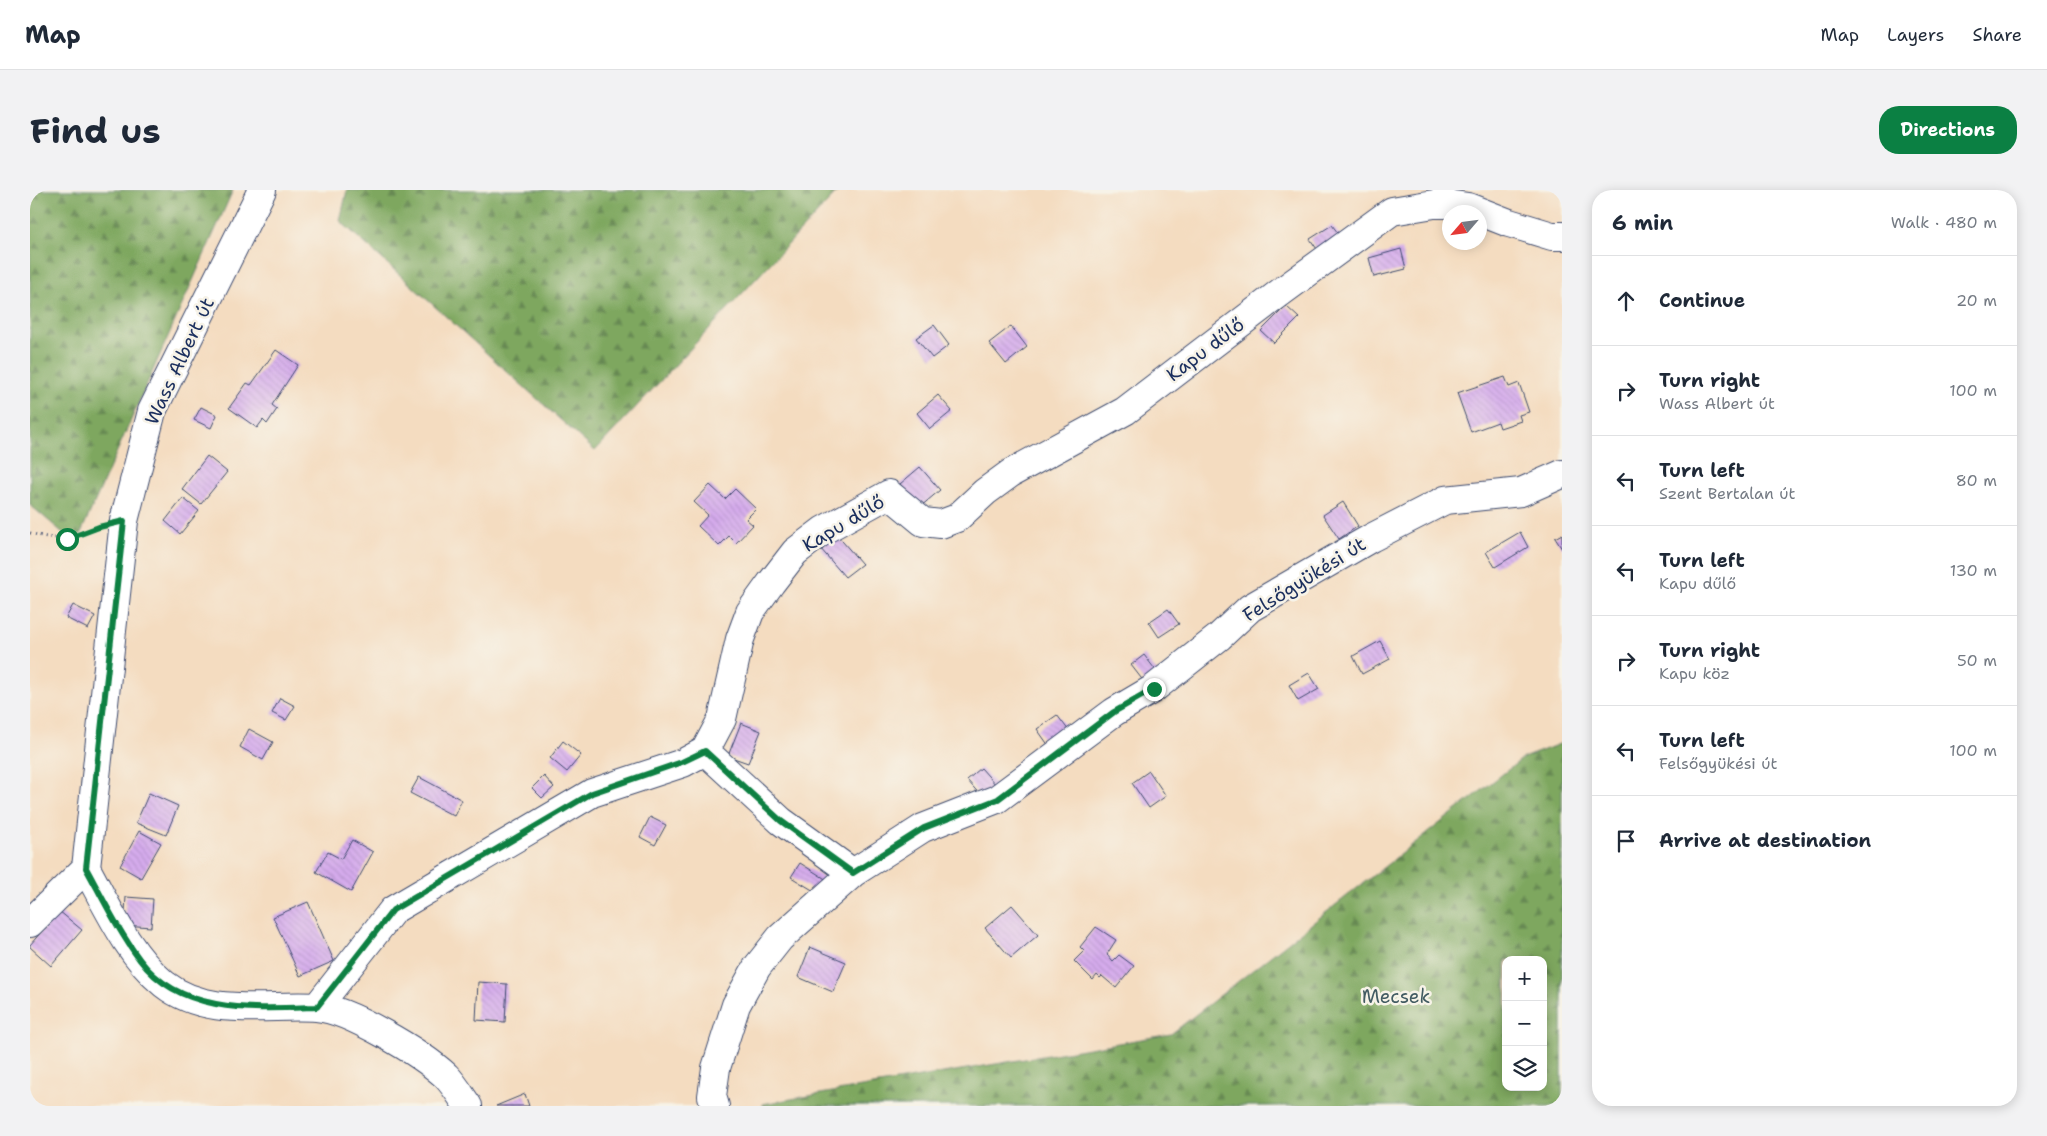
<!DOCTYPE html>
<html lang="en">
<head>
<meta charset="utf-8">
<style>
	body { margin:0; font-family:"Shantell Sans",sans-serif; background:#f2f2f3; color:#1f2937 }
	.controls { position:absolute; right:15px; bottom:15px; display:grid; overflow:hidden; border-radius:10px; box-shadow:0 2px 12px #0003 }
	.controls button { width:45px; height:45px; display:grid; place-items:center; padding:0; border:0; border-bottom:1px solid #e0e1e3; background:#fff; color:#1f2937; font:25px sans-serif }
	.compass { position:absolute; left:1412px; top:15px; width:45px; height:45px; border-radius:50%; background:#fff; box-shadow:0 2px 12px #0003; rotate:242deg }
	.stop { position:absolute; width:15px; height:15px; margin:-11px; border:4px solid #0b8043; border-radius:50%; background:#fff }
	.stop.end { background:#0b8043; border-color:#fff; box-shadow:0 1px 5px #0008 }
	.list { margin:0; padding:0; list-style:none }
	h2 { display:flex; justify-content:space-between; align-items:center; height:65px; margin:0; padding:0 20px; font-size:21px }
	h2 small { font-size:16px; font-weight:400; color:#747a83 }
	.list li { display:grid; grid-template-columns:32px 1fr auto; gap:15px; align-items:center; box-sizing:border-box; height:90px; padding:0 20px; border-top:1px solid #e0e1e3 }
	.list b { display:block; font-size:19px; white-space:nowrap }
	.list p { margin:0; font-size:16px; white-space:nowrap; color:#747a83 }
	.list em { font-size:16px; font-style:normal; color:#747a83 }
	.icon { flex:none; width:28px; height:28px; fill:none; stroke:currentColor; stroke-width:2; stroke-linecap:round; stroke-linejoin:round }
	.map { position:relative; flex:none; width:1532px; height:916px; overflow:hidden; border-radius:20px }
	header { display:flex; align-items:center; gap:30px; box-sizing:border-box; height:70px; padding:0 25px; background:#fff; border-bottom:1px solid #e0e1e3 }
	header strong { font-size:24px }
	nav { display:flex; gap:28px; margin-inline-start:auto; font-size:18px }
	.intro { display:flex; align-items:center; justify-content:space-between; box-sizing:border-box; height:120px; padding:0 30px }
	h1 { margin:0; font-size:35px }
	.button { padding:12px 22px; border-radius:20px; background:#0b8043; color:#fff; font-size:18px; font-weight:700 }
	main { display:flex; gap:30px; padding:0 30px }
	aside { flex:1; background:#fff; border-radius:20px; box-shadow:0 2px 12px #0003 }
	.map>svg:first-child { display:block }
	.forest { fill:url(#forest-firs); stroke:#4c6b5e; fill-rule:evenodd }
	.building { fill:url(#building-back-hatch) }
	.lines { fill:none; stroke-linecap:round; stroke-linejoin:round }
	.minor-casing { stroke:#3c496d; stroke-width:30 }
	.path { stroke:#3c496d; stroke-width:3; stroke-dasharray:1 4; stroke-linecap:butt }
	.minor { stroke:#fff; stroke-width:28 }
	.route { stroke:#0b8043; stroke-width:6 }
	.labels { text-anchor:middle; stroke-width:5; stroke-linejoin:round; paint-order:stroke }
	.street-label { font-size:19px; fill:#1b2f5e; stroke:#f7f3e8 }
	.park-label { font-size:19px; fill:#425b62; stroke:#f7f3e8 }
</style>
</head>
<body>
<header>
<strong>Map</strong>
<nav><a>Map</a><a>Layers</a><a>Share</a></nav>
</header>
<div class="intro"><h1>Find us</h1><a class="button">Directions</a></div>
<main>
<div class="map">
<svg width="1532" height="916" viewBox="0 0 1532 916">
	<defs>
		<pattern id="forest-firs" width="22" height="20" patternUnits="userSpaceOnUse" patternTransform="scale(1.25)"><rect width="22" height="20" fill="#7ea75f"/><path d="M5 1l3.5 6h-7zM16 11l3.5 6h-7z" fill="#668852"/></pattern>
		<pattern id="building-back-hatch" width="6" height="6" patternUnits="userSpaceOnUse" patternTransform="scale(1.25)"><rect width="6" height="6" fill="#d5abec"/><path d="M-1 5l2 2M0 0l6 6M5-1l2 2" fill="none" stroke="#b693cd"/></pattern>
	</defs>
	<rect width="100%" height="100%" fill="#f7f3e8"/>
	<filter id="ink" filterUnits="userSpaceOnUse"><feTurbulence type="fractalNoise" baseFrequency=".02" numOctaves="2"/><feDisplacementMap in="SourceGraphic" scale="10" xChannelSelector="R" yChannelSelector="G"/><feConvolveMatrix kernelMatrix="1 2 1 2 8 2 1 2 1" color-interpolation-filters="sRGB"/></filter>
	<filter id="wash" filterUnits="userSpaceOnUse"><feTurbulence type="fractalNoise" baseFrequency=".0096" numOctaves="4" result="noise"/><feDisplacementMap in="SourceGraphic" scale="20" xChannelSelector="R" yChannelSelector="G"/><feGaussianBlur stdDeviation="1.12" result="paint"/><feColorMatrix in="noise" values="0 0 0 0 0 0 0 0 0 0 0 0 0 0 0 0 0 1.4 0 .05"/><feComposite in="paint" operator="in"/></filter>
	<g filter="url(#wash)">
		<rect width="100%" height="100%" fill="#f4dcc0"/>
		<path class="forest" d="M 0,0 L 203,0 L 46,354 L 0,315 Z
			M 317,0 L 809,0 L 565,261 L 310,31 Z
			M 1532,553 L 1532,916 L 732,916 L 732,914 L 1141,844 L 1493,568 ZM 1476,770 L 1513,770 L 1513,897 L 1476,897 Z"/>
		<g id="blocks">
			<path class="building" d="M 1302,35 L 1311,47 L 1289,62 L 1280,49 Z
				M 1371,59 L 1376,79 L 1344,87 L 1339,68 Z
				M 1256,116 L 1269,128 L 1244,153 L 1231,141 Z
				M 904,135 L 919,155 L 902,168 L 886,148 Z
				M 981,136 L 997,157 L 976,174 L 959,153 Z
				M 246,160 L 268,175 L 242,215 L 247,219 L 237,234 L 233,230 L 227,238 L 199,218 L 217,193 L 221,195 Z
				M 1475,187 L 1479,197 L 1489,193 L 1499,222 L 1489,225 L 1491,231 L 1470,238 L 1468,232 L 1441,242 L 1427,203 Z
				M 908,205 L 922,221 L 900,239 L 887,223 Z
				M 171,217 L 187,225 L 181,238 L 164,230 Z
				M 177,266 L 197,282 L 171,314 L 152,299 Z
				M 890,277 L 910,300 L 890,317 L 870,294 Z
				M 680,295 L 695,309 L 705,299 L 726,319 L 716,329 L 723,335 L 706,353 L 699,346 L 689,356 L 668,336 L 678,325 L 664,312 Z
				M 153,308 L 169,321 L 150,344 L 135,331 Z
				M 1313,312 L 1328,336 L 1309,349 L 1293,325 Z
				M 1490,342 L 1498,357 L 1465,377 L 1456,362 Z
				M 806,344 L 832,374 L 815,387 L 790,358 Z
				M 1532,344 L 1532,359 L 1525,348 Z
				M 43,415 L 65,426 L 58,439 L 36,428 Z
				M 1138,419 L 1149,434 L 1129,447 L 1119,432 Z
				M 1350,451 L 1360,469 L 1332,484 L 1323,466 Z
				M 1114,465 L 1131,487 L 1118,497 L 1101,475 Z
				M 1279,483 L 1289,499 L 1268,511 L 1259,495 Z
				M 250,508 L 265,516 L 256,530 L 242,523 Z
				M 1027,525 L 1039,541 L 1019,556 L 1007,539 Z
				M 711,533 L 731,541 L 718,573 L 698,566 Z
				M 219,539 L 243,552 L 233,570 L 210,557 Z
				M 533,551 L 551,565 L 537,582 L 520,568 Z
				M 951,578 L 966,595 L 952,607 L 937,590 Z
				M 1119,581 L 1136,606 L 1119,618 L 1102,593 Z
				M 514,586 L 524,597 L 512,608 L 502,598 Z
				M 389,587 L 432,610 L 424,626 L 380,603 Z
				M 119,603 L 148,616 L 136,645 L 106,633 Z
				M 620,627 L 636,635 L 625,655 L 610,647 Z
				M 109,641 L 131,653 L 111,688 L 90,676 Z
				M 322,650 L 343,662 L 321,702 L 286,682 L 298,662 L 311,669 Z
				M 770,673 L 797,690 L 789,704 L 761,687 Z
				M 96,707 L 123,709 L 121,737 L 94,735 Z
				M 278,712 L 304,771 L 270,786 L 243,727 Z
				M 982,715 L 1008,745 L 981,768 L 955,738 Z
				M 29,721 L 52,740 L 21,776 L 0,757 L 0,755 Z
				M 1066,737 L 1086,750 L 1077,764 L 1083,771 L 1089,765 L 1104,776 L 1086,798 L 1072,786 L 1070,788 L 1067,785 L 1063,790 L 1044,771 L 1054,761 L 1050,757 Z
				M 780,757 L 816,772 L 803,802 L 768,787 Z
				M 448,792 L 477,794 L 475,832 L 446,830 Z
				M 495,904 L 499,916 L 466,916 Z"/>
		</g>
	</g>
	<g filter="url(#ink)">
		<use href="#blocks" fill-opacity="0" stroke="#3c496d" stroke-width="1"/>
		<g class="lines">
			<defs>
				<path id="minor" d="M 675,561 L 751,631 L 823,683
					M 56,678 L 94,331 L 122,221 L 232,0
					M 56,678 C 78,718 98,764 134,794 C 177,828 236,814 286,817 C 318,819 391,863 416,886 C 424,894 431,906 438,916
					M 0,733 L 56,678
					M 287,817 L 363,720 L 562,603 L 653,573 L 675,561 L 692,529 L 710,449 L 720,422 L 741,393 L 765,362 L 794,340 L 859,304 L 893,332 L 911,334 L 927,328 L 955,302 L 981,283 L 1095,221 L 1251,102 L 1362,21 L 1410,13 L 1438,17 L 1479,33 L 1522,46 L 1532,46
					M 685,916 L 682,906 L 686,878 L 706,815 L 727,777 L 750,748 L 823,683 L 893,638 L 967,609 L 1084,522 L 1123,499 L 1189,447 L 1220,418 L 1341,348 L 1415,310 L 1491,302 L 1532,284"/>
			</defs>
			<use href="#minor" class="minor-casing"/>
			<path class="path" d="M 0,343 C 31,352 40,348 69,337"/>
			<use href="#minor" class="minor"/>
		</g>
	</g>
	<g class="lines" filter="url(#ink)">
		<path class="route" d="M 37,349 L 69,337 L 94,331 L 56,678 C 73,709 89,742 110,770 C 151,825 226,819 287,817 L 363,720 L 562,603 L 652,572 L 675,561 L 751,631 L 823,683 L 894,638 L 968,609 L 1084,522 L 1124,499"/>
	</g>
	<g class="labels">
		<g class="street-label">
			<text transform="translate(1175 159) rotate(-37)" y="7">Kapu dűlő</text>
			<text transform="translate(149 171) rotate(-65)" y="7">Wass Albert út</text>
			<text transform="translate(813 333) rotate(-31)" y="7">Kapu dűlő</text>
			<text transform="translate(1274 389) rotate(-32)" y="7">Felsőgyükési út</text>
		</g>
		<g class="park-label">
			<text x="1366" y="813">Mecsek</text>
		</g>
	</g>
</svg>
<div class="controls">
<button>+</button>
<button>−</button>
<button><svg class="icon" aria-label="layers" viewBox="0 0 24 24"><path d="M12 4l9 5-9 5-9-5zM3 14l9 5 9-5"/></svg></button>
</div>
<svg class="compass" viewBox="-18 -18 36 36"><path d="M0-13l5 13h-10z" fill="#e53935"/><path d="M0 13l5-13h-10z" fill="#747a83"/></svg>
<div class="stop" style="left:37px;top:349px"></div>
<div class="stop end" style="left:1124px;top:499px"></div>
</div>
<aside>
<h2>6 min<small>Walk · 480 m</small></h2>
<ul class="list">
<li><svg class="icon" aria-label="ahead" viewBox="0 0 24 24"><path d="M12 20V5M6 11l6-6 6 6"/></svg><div><b>Continue</b></div><em>20 m</em></li>
<li><svg class="icon" aria-label="right" viewBox="0 0 24 24"><path d="M7 20v-9h11M14 6l5 5-5 5"/></svg><div><b>Turn right</b><p>Wass Albert út</p></div><em>100 m</em></li>
<li><svg class="icon" aria-label="left" viewBox="0 0 24 24"><path d="M17 20v-9H6M10 6l-5 5 5 5"/></svg><div><b>Turn left</b><p>Szent Bertalan út</p></div><em>80 m</em></li>
<li><svg class="icon" aria-label="left" viewBox="0 0 24 24"><path d="M17 20v-9H6M10 6l-5 5 5 5"/></svg><div><b>Turn left</b><p>Kapu dűlő</p></div><em>130 m</em></li>
<li><svg class="icon" aria-label="right" viewBox="0 0 24 24"><path d="M7 20v-9h11M14 6l5 5-5 5"/></svg><div><b>Turn right</b><p>Kapu köz</p></div><em>50 m</em></li>
<li><svg class="icon" aria-label="left" viewBox="0 0 24 24"><path d="M17 20v-9H6M10 6l-5 5 5 5"/></svg><div><b>Turn left</b><p>Felsőgyükési út</p></div><em>100 m</em></li>
<li><svg class="icon" aria-label="arrive" viewBox="0 0 24 24"><path d="M6 21V4h12l-3 4 3 4H6"/></svg><div><b>Arrive at destination</b></div></li>
</ul>
</aside>
</main>
</body>
</html>
